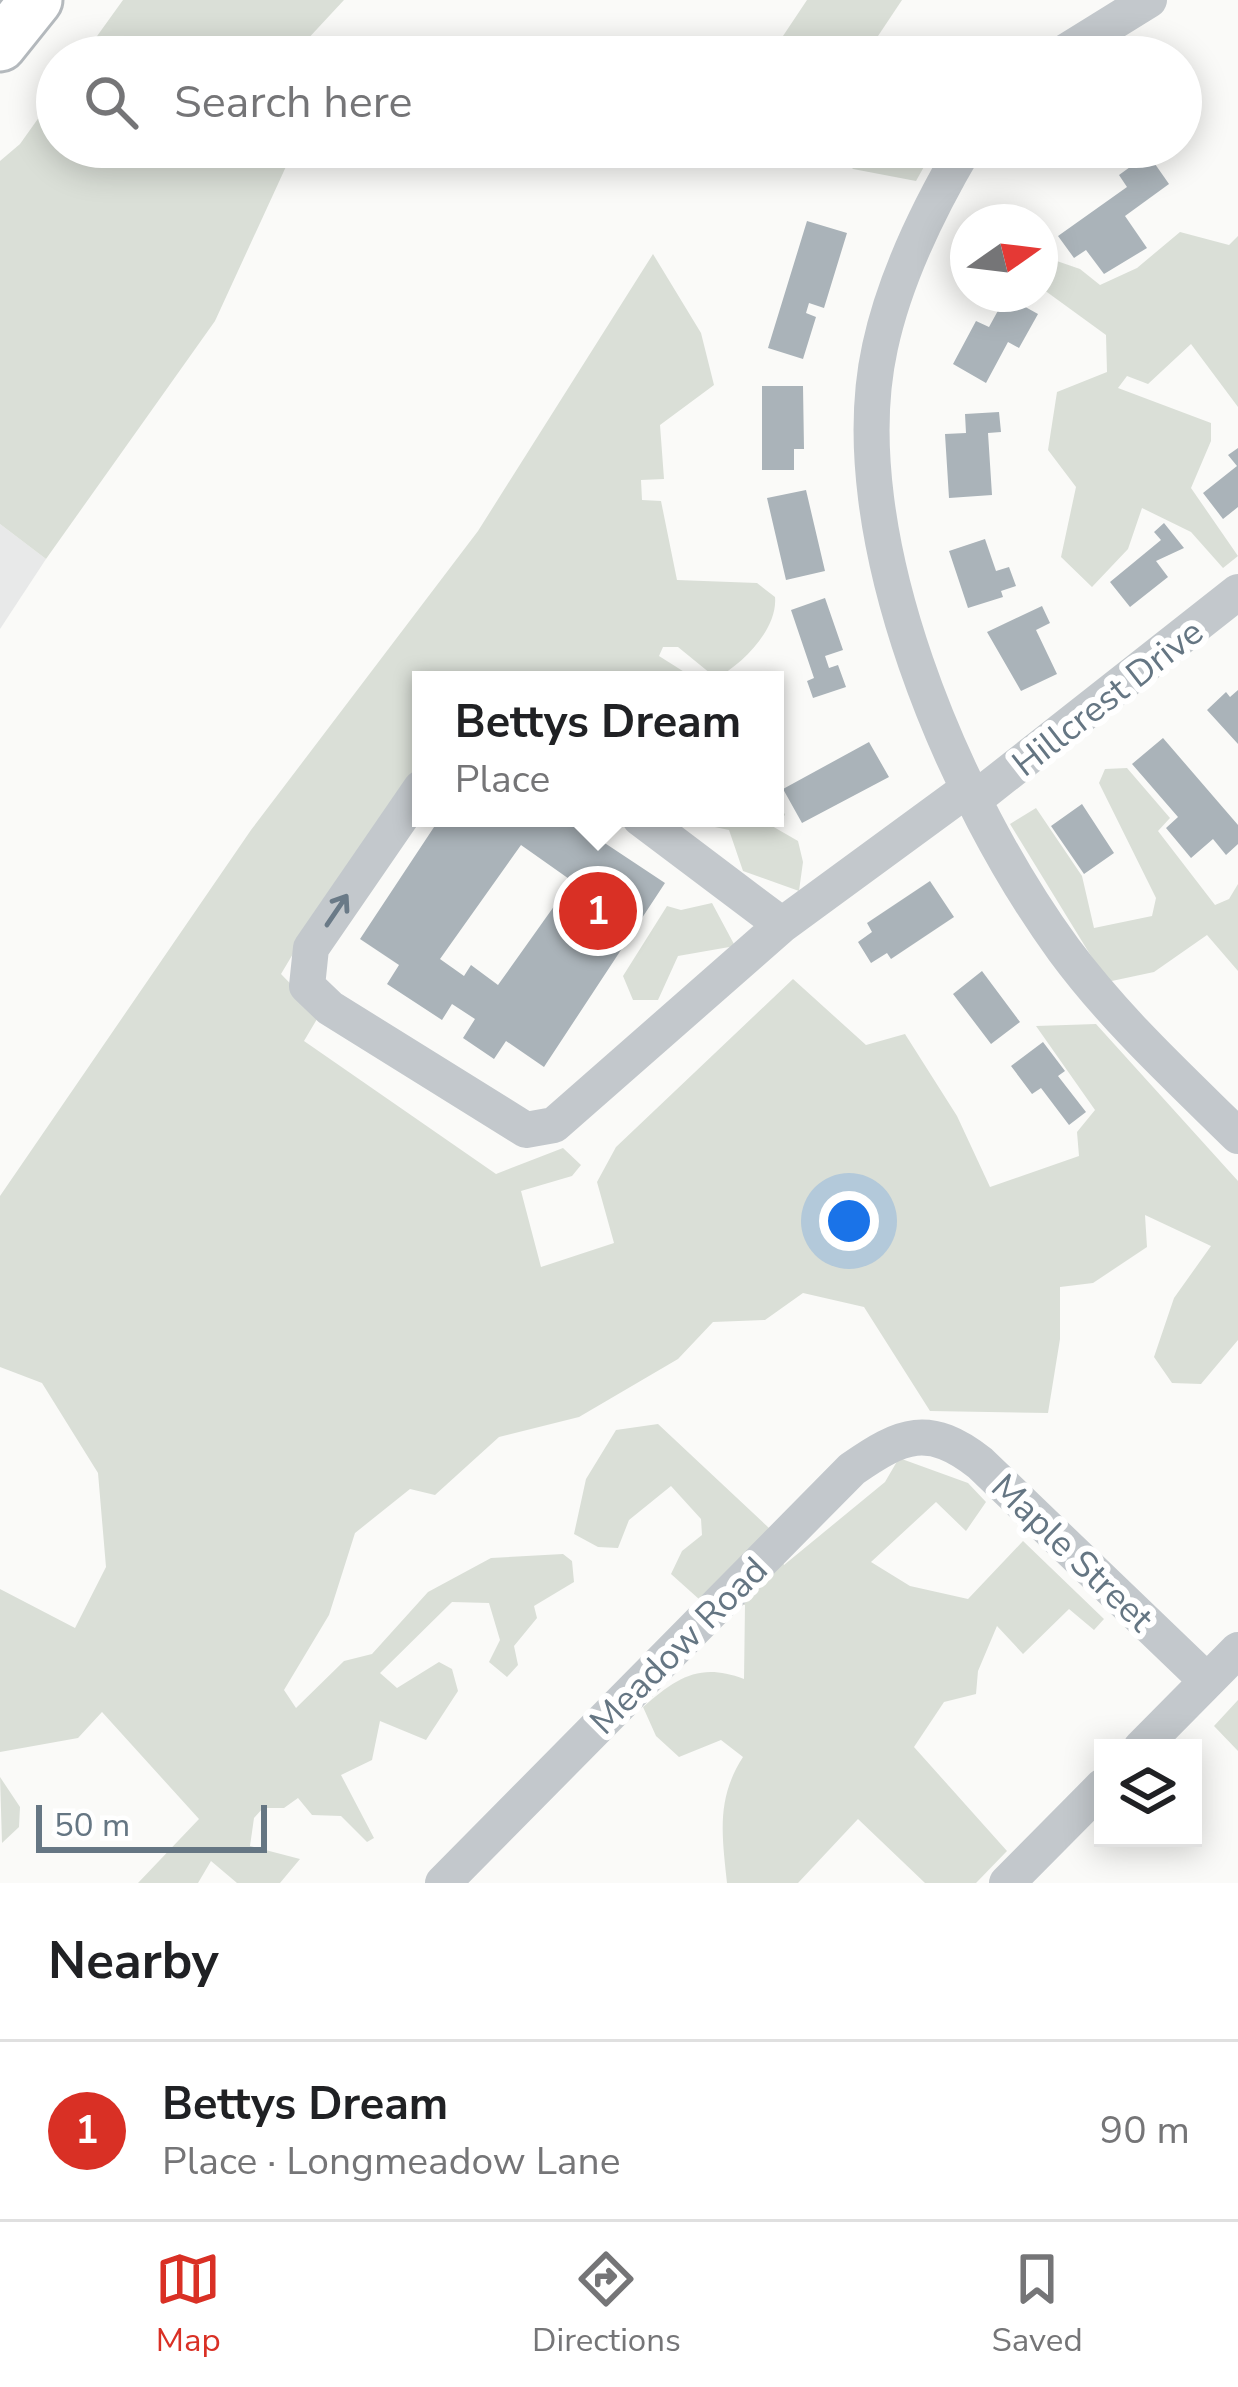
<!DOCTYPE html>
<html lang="en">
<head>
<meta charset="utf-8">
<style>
	body { margin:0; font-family:"Nunito Sans",sans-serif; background:#f6f6f6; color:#202124 }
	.controls { position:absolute; right:36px; bottom:36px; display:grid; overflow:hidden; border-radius:0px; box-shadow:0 6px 30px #0003 }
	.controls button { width:108px; height:108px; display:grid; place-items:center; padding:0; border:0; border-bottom:3px solid #e0e0e0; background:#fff; color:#202124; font:60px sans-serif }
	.compass { position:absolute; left:950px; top:204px; width:108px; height:108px; border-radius:50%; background:#fff; box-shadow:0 6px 30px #0003; rotate:76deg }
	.scale { position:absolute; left:36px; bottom:30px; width:231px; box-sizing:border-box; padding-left:12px; border:6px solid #657683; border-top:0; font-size:33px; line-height:42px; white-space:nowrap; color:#657683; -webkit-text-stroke:9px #fff; paint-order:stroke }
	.you { position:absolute; left:849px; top:1221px; width:42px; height:42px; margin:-30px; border:9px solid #fff; border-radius:50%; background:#1a73e8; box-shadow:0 0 0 18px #1a73e833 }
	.badge { display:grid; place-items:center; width:78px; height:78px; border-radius:50%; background:#d93025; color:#fff; font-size:39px; font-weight:700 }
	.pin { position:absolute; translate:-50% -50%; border:6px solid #fff; box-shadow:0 3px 12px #0006 }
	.popup { position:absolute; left:412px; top:671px; width:372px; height:156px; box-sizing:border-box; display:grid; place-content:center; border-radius:0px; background:#fff; filter:drop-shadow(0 3px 9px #0005); font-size:39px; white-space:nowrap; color:#757577 }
	.popup b { font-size:45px; color:#202124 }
	.popup::after { content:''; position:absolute; left:50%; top:100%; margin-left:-24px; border:24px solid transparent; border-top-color:#fff }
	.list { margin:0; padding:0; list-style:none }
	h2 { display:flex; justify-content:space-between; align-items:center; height:156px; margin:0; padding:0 48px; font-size:51px }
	h2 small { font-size:39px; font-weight:400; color:#757577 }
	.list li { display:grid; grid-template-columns:78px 1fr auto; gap:36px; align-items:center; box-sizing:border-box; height:180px; padding:0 48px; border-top:3px solid #e0e0e0 }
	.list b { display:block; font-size:45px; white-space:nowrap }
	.list p { margin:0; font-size:39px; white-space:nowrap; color:#757577 }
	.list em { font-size:39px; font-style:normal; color:#757577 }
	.icon { flex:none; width:66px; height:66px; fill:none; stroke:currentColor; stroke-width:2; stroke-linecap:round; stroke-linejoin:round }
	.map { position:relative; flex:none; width:1238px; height:1883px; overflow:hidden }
	.search { position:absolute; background:#fff; box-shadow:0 6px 30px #0003; left:36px; right:36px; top:36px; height:132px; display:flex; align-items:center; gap:30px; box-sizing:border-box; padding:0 42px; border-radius:66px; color:#757577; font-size:45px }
	.sheet { height:336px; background:#fff }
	nav { display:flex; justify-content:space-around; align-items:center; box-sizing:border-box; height:168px; border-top:3px solid #e0e0e0; background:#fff; font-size:33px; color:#757577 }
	nav a { display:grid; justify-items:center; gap:6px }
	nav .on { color:#d93025 }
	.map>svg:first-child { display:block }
	.built { fill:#e8e9e9 }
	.green { fill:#dadfd7 }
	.building { fill:#aab3b9; fill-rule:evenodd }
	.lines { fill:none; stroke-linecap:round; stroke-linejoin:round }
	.highway-casing { stroke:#b4b9bd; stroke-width:57 }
	.minor { stroke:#c3c8cc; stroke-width:36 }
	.highway { stroke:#fff; stroke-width:51 }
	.oneway { stroke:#6a7a87 }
	.labels { text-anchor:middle; stroke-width:12; stroke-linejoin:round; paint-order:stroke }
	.street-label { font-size:36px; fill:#657683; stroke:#fff }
</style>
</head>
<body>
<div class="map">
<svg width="1238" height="1883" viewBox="0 0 1238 1883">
	<rect width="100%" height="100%" fill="#fafaf8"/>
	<path class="built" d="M 0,524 L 46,559 L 0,629 Z"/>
	<path class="green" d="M 123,0 L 344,0 L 291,57 L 82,57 Z
		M 807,0 L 902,0 L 864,57 L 769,57 Z
		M 57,92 L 57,147 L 290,147 L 289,160 L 215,321 L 46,559 L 0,524 L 0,161 L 20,144 Z
		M 834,147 L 935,147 L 916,181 L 853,169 Z
		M 1180,232 L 1229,245 L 1238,236 L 1238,407 L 1191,344 L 1148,384 L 1127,376 L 1118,388 L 1211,423 L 1211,441 L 1191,488 L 1238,556 L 1223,568 L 1191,532 L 1142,508 L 1128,549 L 1092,587 L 1061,557 L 1076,487 L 1048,450 L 1057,392 L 1107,372 L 1106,335 L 1040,287 L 1040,273 L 1051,259 L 1080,269 L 1100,285 L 1137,268 Z
		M 653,254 L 701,333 L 714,385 L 660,425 L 664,479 L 641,480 L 642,500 L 661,501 L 677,580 L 757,583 L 775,597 C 778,629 742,665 716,678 L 678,647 L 663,647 L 659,656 L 697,680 L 421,680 L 421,768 L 340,875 L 281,974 L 320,1014 L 304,1041 L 496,1174 L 563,1148 L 581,1165 L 572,1176 L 521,1191 L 541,1267 L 614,1243 L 597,1182 L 616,1147 L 793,979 L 866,1045 L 905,1034 L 957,1116 L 990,1187 L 1079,1156 L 1077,1132 L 1095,1110 L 1036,1026 L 1096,1024 L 1238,1181 L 1238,1340 L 1201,1384 L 1172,1383 L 1154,1357 L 1174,1298 L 1211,1246 L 1145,1215 L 1147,1247 L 1093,1283 L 1060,1287 L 1060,1339 L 1048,1413 L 930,1411 L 864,1307 L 803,1293 L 765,1320 L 713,1322 L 678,1359 L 579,1417 L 499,1437 L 435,1495 L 410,1489 L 355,1533 L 329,1615 L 284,1690 L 296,1708 L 344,1661 L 372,1654 L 428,1592 L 491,1558 L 563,1554 L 572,1561 L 574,1582 L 534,1606 L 537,1618 L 514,1646 L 518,1665 L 507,1677 L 489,1662 L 500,1640 L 489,1603 L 452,1602 L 380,1673 L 397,1688 L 439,1662 L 452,1669 L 458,1691 L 426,1740 L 380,1721 L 372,1760 L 341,1775 L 374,1838 L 367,1842 L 341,1816 L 312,1815 L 298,1798 L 284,1808 L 263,1808 L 254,1818 L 250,1846 L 300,1859 L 280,1883 L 237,1883 L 211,1861 L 198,1883 L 138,1883 L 199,1819 L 102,1712 L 78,1738 L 0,1752 L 0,1589 L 75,1628 L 106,1567 L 98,1473 L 42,1383 L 0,1367 L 0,1196 L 251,830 L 478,531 Z
		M 1127,768 L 1170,818 L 1158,831 L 1215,905 L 1229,899 L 1238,884 L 1238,971 L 1207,935 L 1154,972 L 1107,982 L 1010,824 L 1036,808 L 1082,876 L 1094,928 L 1152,916 L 1156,898 L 1099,783 L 1105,769 Z
		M 775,793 L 785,815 L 772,826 L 798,841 L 803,862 L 799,891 L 743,871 L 729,830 L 686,821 L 775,818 Z
		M 712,903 L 735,946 L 678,956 L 658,1000 L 633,1000 L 623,976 L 667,906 L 681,910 Z
		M 658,1424 L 769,1528 L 784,1565 L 885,1482 L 899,1458 L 968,1483 L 986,1502 L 966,1531 L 936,1502 L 871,1562 L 910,1586 L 968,1599 L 1023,1541 L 1104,1619 L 1094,1630 L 1069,1609 L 1023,1654 L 997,1626 L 978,1671 L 976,1694 L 944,1702 L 914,1747 L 1007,1851 L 976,1883 L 925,1883 L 858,1819 L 798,1883 L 727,1883 C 722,1835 716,1799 743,1757 L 721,1740 L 679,1757 L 656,1736 L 643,1707 C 677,1678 699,1662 744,1679 L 745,1605 L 700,1600 L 671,1574 L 682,1551 L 702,1535 L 701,1519 L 671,1486 L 629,1520 L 618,1548 L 598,1547 L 574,1534 L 586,1479 L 616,1430 Z
		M 1238,1700 L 1238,1751 L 1214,1726 Z
		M 0,1777 L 20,1807 L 19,1827 L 2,1843 Z"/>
	<path class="building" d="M 1148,154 L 1169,184 L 1125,216 L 1147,248 L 1104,274 L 1086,250 L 1074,258 L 1058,236 L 1127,187 L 1119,175 Z
		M 807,221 L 847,233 L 824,308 L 809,303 L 806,313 L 816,317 L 803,359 L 768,348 Z
		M 1006,296 L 1038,314 L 1019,348 L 1008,342 L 986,383 L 953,364 L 976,321 L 989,327 Z
		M 762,386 L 803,386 L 804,449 L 794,449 L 794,470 L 762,470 Z
		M 999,412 L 1001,432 L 988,433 L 992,495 L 949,498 L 945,434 L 966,433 L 965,414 Z
		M 1238,448 L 1238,507 L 1223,519 L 1203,493 L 1237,466 L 1228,455 Z
		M 806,490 L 825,571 L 786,580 L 767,498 Z
		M 1164,523 L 1184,548 L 1156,561 L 1168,577 L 1130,607 L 1110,582 L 1161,540 L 1154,532 Z
		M 985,539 L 996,571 L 1009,567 L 1016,586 L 1001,591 L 1003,597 L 968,608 L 949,551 Z
		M 825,598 L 843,650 L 825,656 L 829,668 L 838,665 L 846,687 L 813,698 L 807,681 L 814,678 L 791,610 Z
		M 1042,606 L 1050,623 L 1036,630 L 1057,674 L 1021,691 L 987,632 Z
		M 1238,690 L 1238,744 L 1207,710 L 1226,692 L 1230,697 Z
		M 1163,738 L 1238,825 L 1238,844 L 1226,855 L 1213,839 L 1191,858 L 1166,828 L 1178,817 L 1132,764 Z
		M 869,742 L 889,777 L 802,823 L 783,789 Z
		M 1082,804 L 1114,853 L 1084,874 L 1051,826 Z
		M 440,818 L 567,818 L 665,883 L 544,1067 L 506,1041 L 494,1059 L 463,1038 L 475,1019 L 452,1004 L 442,1020 L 387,984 L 399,965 L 360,939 ZM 521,845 L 572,881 L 498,985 L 471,965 L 464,976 L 440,959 Z
		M 930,881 L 954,917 L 891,959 L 887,953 L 871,963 L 858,942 L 872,932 L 867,923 Z
		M 982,971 L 1020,1022 L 991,1044 L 953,994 Z
		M 1043,1042 L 1065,1071 L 1058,1076 L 1086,1112 L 1069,1125 L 1041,1088 L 1032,1094 L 1011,1066 Z"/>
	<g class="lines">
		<defs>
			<path id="highway" d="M 0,45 L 36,0"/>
		</defs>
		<use href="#highway" class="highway-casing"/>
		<path class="minor" d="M 1057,57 L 1149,0
			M 965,147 C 929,208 895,277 880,347 C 839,533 955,801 1064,950 C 1115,1019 1177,1076 1238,1136
			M 421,788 L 311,948 L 307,986 L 330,1008 L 526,1130 L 554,1125 L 782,925 L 969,788
			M 975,799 L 1238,592
			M 640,818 L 782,925
			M 1141,1748 L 1238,1650
			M 443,1883 L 852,1469 C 902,1434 929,1423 980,1463 L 1207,1681
			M 1007,1883 L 1103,1786"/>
		<use href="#highway" class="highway"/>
	</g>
	<defs><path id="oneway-shaft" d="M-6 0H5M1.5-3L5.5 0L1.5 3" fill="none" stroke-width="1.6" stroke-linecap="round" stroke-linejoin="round" transform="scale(3)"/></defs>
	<use class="oneway" href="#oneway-shaft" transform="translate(337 910) rotate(-56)"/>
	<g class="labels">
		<g class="street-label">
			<text transform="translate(1107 697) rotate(-38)" y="13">Hillcrest Drive</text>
			<text transform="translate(1073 1552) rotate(44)" y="13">Maple Street</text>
			<text transform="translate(678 1645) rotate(-45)" y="13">Meadow Road</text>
		</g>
	</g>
</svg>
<div class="controls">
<button><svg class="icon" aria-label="layers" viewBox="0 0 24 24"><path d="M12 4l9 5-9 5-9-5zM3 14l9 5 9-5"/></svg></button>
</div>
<svg class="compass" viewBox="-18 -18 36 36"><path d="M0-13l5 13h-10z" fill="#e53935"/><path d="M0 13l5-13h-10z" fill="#757577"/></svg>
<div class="scale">50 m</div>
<div class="you"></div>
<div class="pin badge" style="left:598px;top:911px">1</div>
<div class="popup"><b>Bettys Dream</b>Place</div>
<div class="search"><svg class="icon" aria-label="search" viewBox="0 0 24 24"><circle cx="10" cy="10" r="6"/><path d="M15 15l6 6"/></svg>Search here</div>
</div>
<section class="sheet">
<h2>Nearby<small></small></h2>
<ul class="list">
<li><span class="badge">1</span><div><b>Bettys Dream</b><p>Place · Longmeadow Lane</p></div><em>90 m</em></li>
</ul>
</section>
<nav>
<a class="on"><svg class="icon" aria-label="map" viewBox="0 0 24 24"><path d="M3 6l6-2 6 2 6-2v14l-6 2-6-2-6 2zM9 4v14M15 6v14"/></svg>Map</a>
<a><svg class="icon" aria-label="directions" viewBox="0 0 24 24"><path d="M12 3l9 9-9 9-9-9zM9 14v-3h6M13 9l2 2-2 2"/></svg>Directions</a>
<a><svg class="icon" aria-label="saved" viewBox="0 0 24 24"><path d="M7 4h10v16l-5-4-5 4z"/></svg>Saved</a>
</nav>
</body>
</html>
